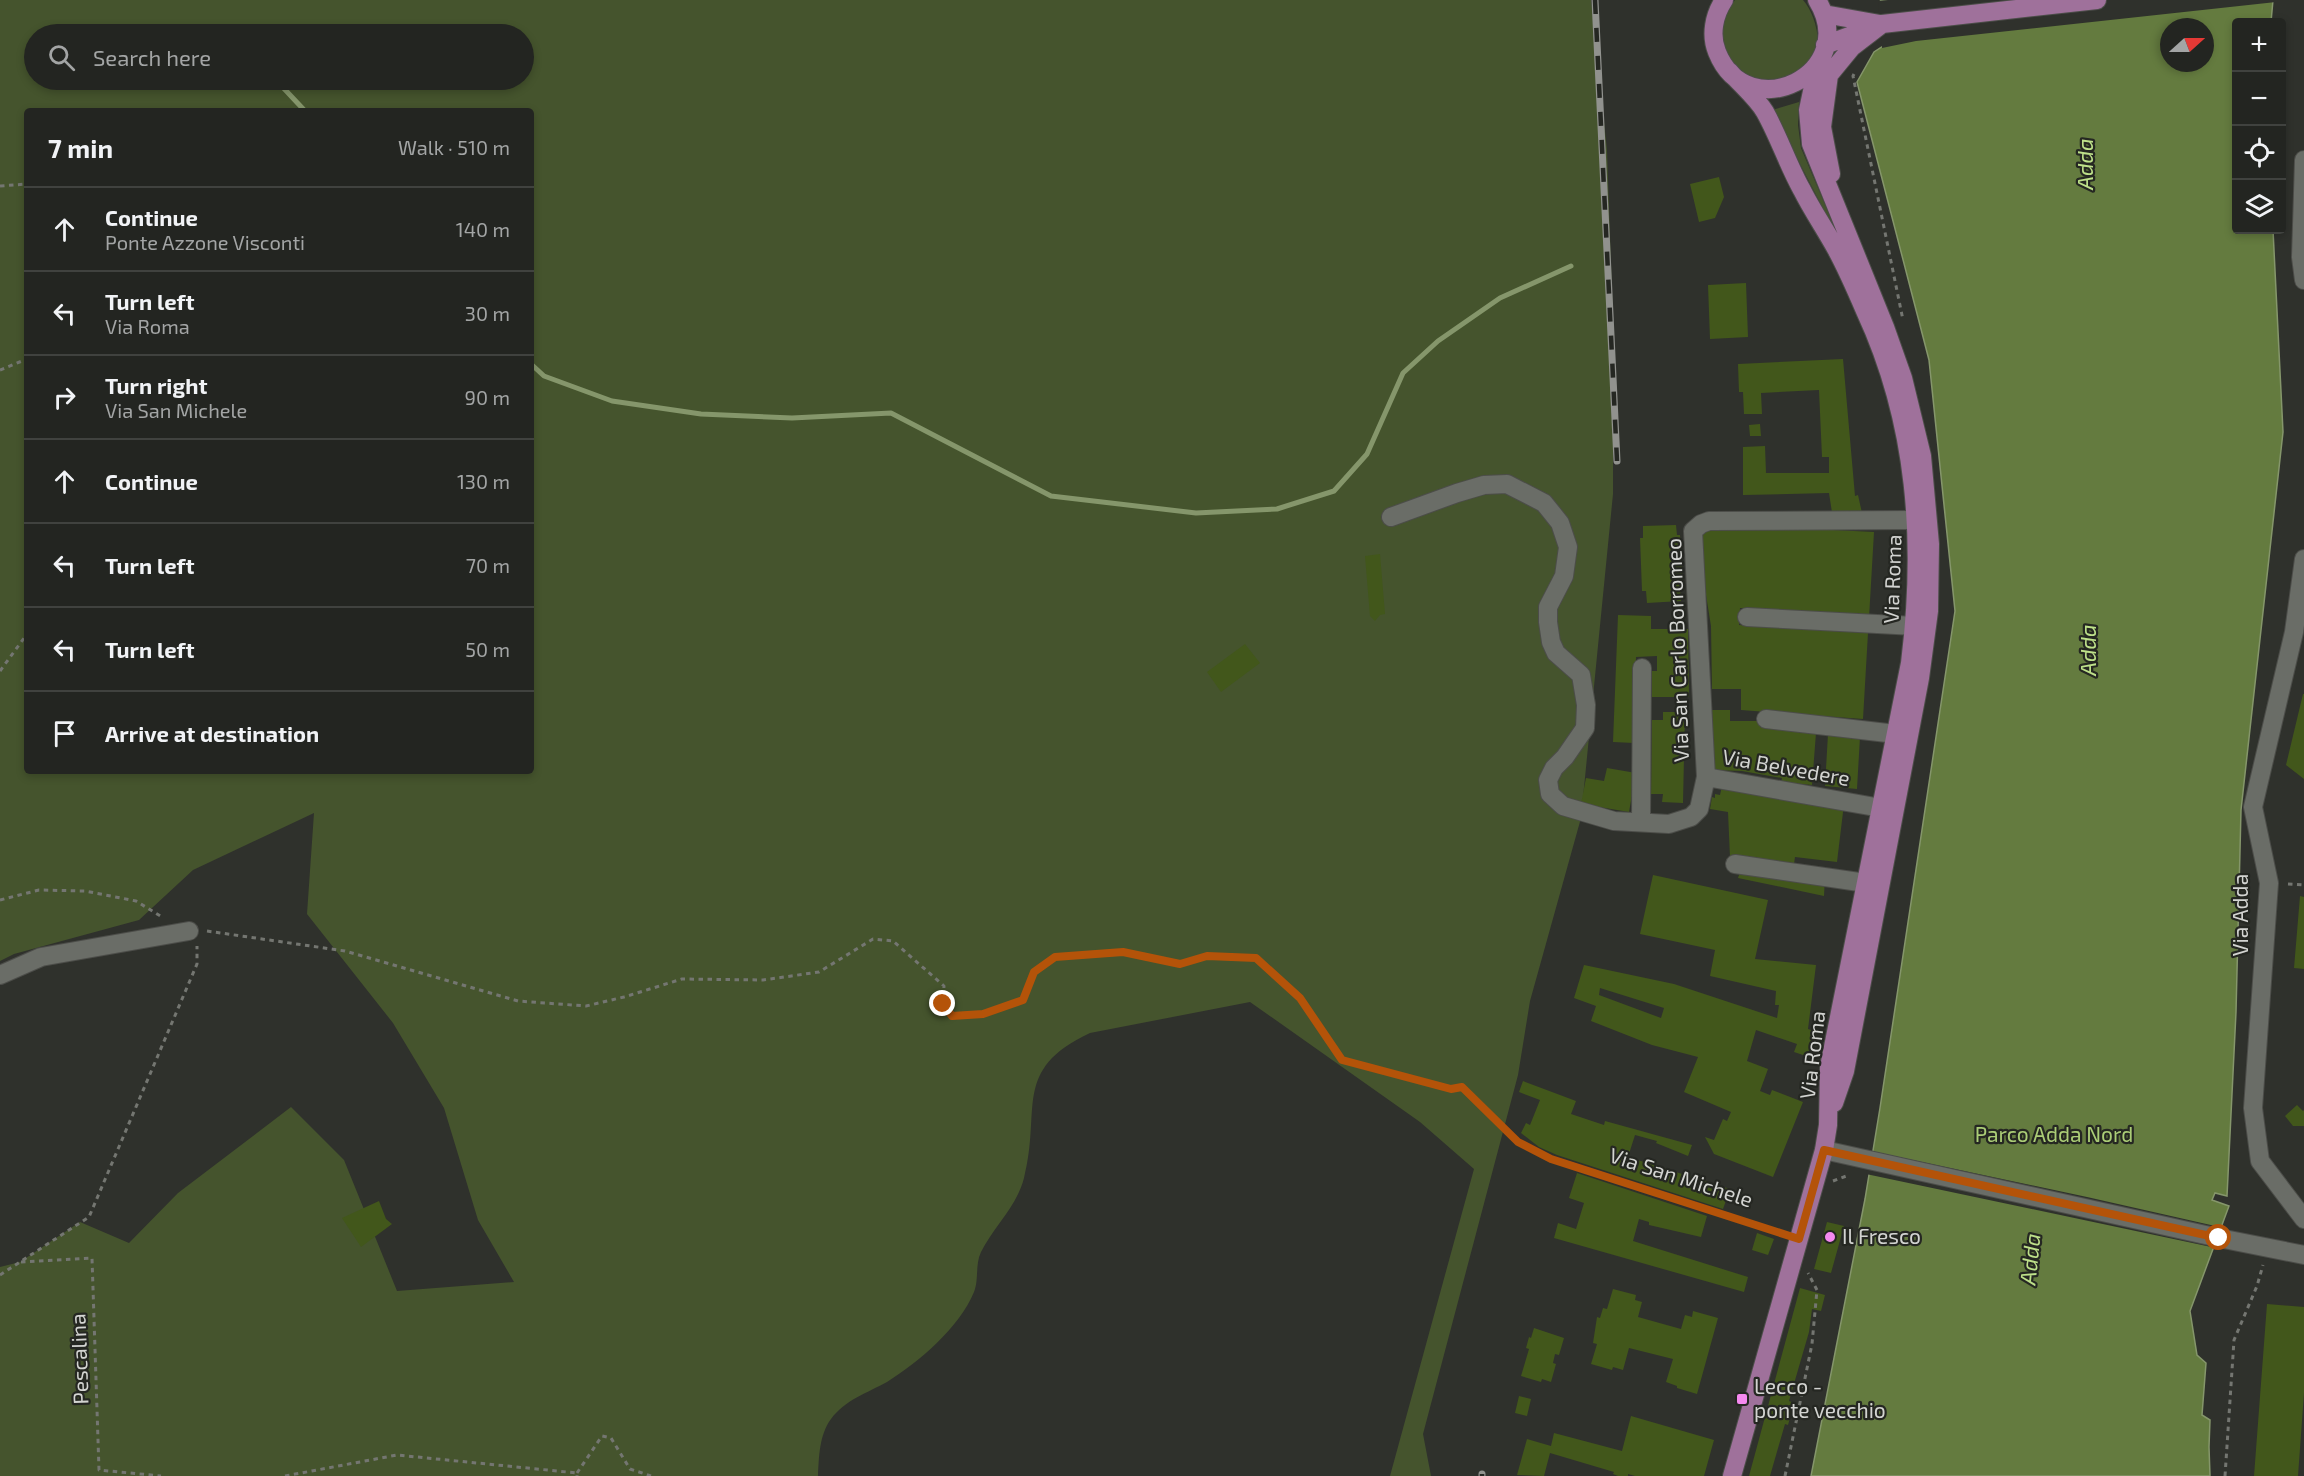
<!DOCTYPE html>
<html lang="en">
<head>
<meta charset="utf-8">
<style>
	body { margin:0; font-family:"Exo 2",sans-serif; background:#2f312e; color:#f1f3f6 }
	.controls { position:absolute; right:18px; top:18px; display:grid; overflow:hidden; border-radius:6px; box-shadow:0 3px 9px #0003 }
	.controls button { width:54px; height:54px; display:grid; place-items:center; padding:0; border:0; border-bottom:2px solid #40423f; background:#232521; color:#f1f3f6; font:30px sans-serif }
	.compass { position:absolute; left:2160px; top:18px; width:54px; height:54px; border-radius:50%; background:#232521; box-shadow:0 3px 9px #0003; rotate:69deg }
	.stop { position:absolute; width:18px; height:18px; margin:-14px; border:4px solid #b45309; border-radius:50%; background:#fff }
	.stop.end { background:#b45309; border-color:#fff; box-shadow:0 2px 6px #0008 }
	.list { margin:0; padding:0; list-style:none }
	h2 { display:flex; justify-content:space-between; align-items:center; height:78px; margin:0; padding:0 24px; font-size:26px }
	h2 small { font-size:20px; font-weight:400; color:#a3a5a5 }
	.list li { display:grid; grid-template-columns:39px 1fr auto; gap:18px; align-items:center; box-sizing:border-box; height:84px; padding:0 24px; border-top:2px solid #40423f }
	.list b { display:block; font-size:22px; white-space:nowrap }
	.list p { margin:0; font-size:20px; white-space:nowrap; color:#a3a5a5 }
	.list em { font-size:20px; font-style:normal; color:#a3a5a5 }
	.icon { flex:none; width:33px; height:33px; fill:none; stroke:currentColor; stroke-width:2; stroke-linecap:round; stroke-linejoin:round }
	.map { position:relative; flex:none; width:2304px; height:1476px; overflow:hidden }
	.search { position:absolute; background:#232521; box-shadow:0 3px 9px #0003; left:24px; top:24px; width:510px; height:66px; display:flex; align-items:center; gap:15px; box-sizing:border-box; padding:0 21px; border-radius:33px; color:#a3a5a5; font-size:22px }
	.panel { position:absolute; background:#232521; box-shadow:0 3px 9px #0003; left:24px; top:108px; width:510px; height:666px; border-radius:6px }
	.map>svg:first-child { display:block }
	.green { fill:#45542d; fill-rule:evenodd }
	.water { fill:#647b3f; stroke:#85966b; stroke-width:1.5; fill-rule:evenodd }
	.pier { fill:#2f312c }
	.lines { fill:none; stroke-linecap:round; stroke-linejoin:round }
	.stream { stroke:#85966b; stroke-width:5 }
	.building { fill:#42571b; fill-rule:evenodd }
	.minor-casing { stroke:#4c4d49; stroke-width:20 }
	.major-casing { stroke:#4c4d49; stroke-width:20 }
	.path { stroke:#747671; stroke-width:3; stroke-dasharray:4.5 4.5; stroke-linecap:butt }
	.minor { stroke:#6a6d67; stroke-width:18 }
	.major { stroke:#9f719b; stroke-width:18 }
	.rail-casing { stroke:#91928e; stroke-width:7 }
	.rail { stroke:#252722; stroke-width:4.5; stroke-dasharray:14; stroke-linecap:butt }
	.route { stroke:#b45309; stroke-width:8 }
	.poi-dot { fill:#f589ef; stroke:#252722; stroke-width:2 }
	.labels { text-anchor:middle; stroke-width:4.5; stroke-linejoin:round; paint-order:stroke }
	.street-label { font-size:21px; fill:#d3d4d1; stroke:#252722 }
	.park-label { font-size:21px; fill:#abcd76; stroke:#252722 }
	.poi-label { font-size:21px; fill:#d3d4d1; stroke:#252722; text-anchor:start }
	.water-label { font-size:22px; font-style:italic; fill:#bee18a; stroke:#252722 }
</style>
</head>
<body>
<div class="map">
<svg width="2304" height="1476" viewBox="0 0 2304 1476">
	<rect width="100%" height="100%" fill="#2f312c"/>
	<path class="green" d="M 0,0 L 1591,0 L 1607,150 L 1613,322 L 1613,494 L 1581,818 L 1530,1001 L 1518,1075 L 1423,1434 L 1431,1476 L 1390,1476 L 1474,1169 L 1420,1122 L 1250,1002 L 1090,1033 C 1011,1070 1042,1109 1024,1178 C 1017,1206 994,1226 981,1252 C 975,1264 979,1280 974,1292 C 959,1328 919,1362 887,1382 C 867,1393 845,1400 831,1419 C 819,1435 819,1458 818,1476 L 0,1476 L 0,1267 L 20,1262 L 80,1222 L 129,1243 L 178,1193 L 291,1107 L 344,1160 L 397,1291 L 514,1282 L 478,1220 L 444,1108 L 393,1023 L 307,914 L 314,813 L 193,870 L 139,920 L 14,954 L 0,961 ZM 34,34 L 524,34 L 524,80 L 34,80 ZM 27,111 L 531,111 L 531,771 L 27,771 Z
		M 1735,0 L 1803,0 C 1814,12 1824,43 1813,58 C 1805,67 1793,75 1784,83 L 1745,77 C 1739,69 1728,59 1724,50 C 1718,34 1725,12 1735,0 Z
		M 1799,102 L 1798,125 L 1801,148 L 1843,247 L 1772,110 Z"/>
	<path class="water" d="M 1880,0 L 2273,0 L 2271,22 L 2236,22 L 2236,230 L 2273,230 L 2283,432 L 2241,810 L 2236,1012 L 2227,1196 L 2215,1193 L 2212,1200 L 2229,1206 L 2190,1311 L 2197,1355 L 2206,1363 L 2202,1415 L 2210,1420 L 2209,1447 L 2210,1476 L 1811,1476 L 1865,1199 L 1880,1108 L 1955,611 L 1929,360 L 1857,82 L 1874,52 L 1883,46 L 1882,1 ZM 2169,27 L 2205,27 L 2205,63 L 2169,63 Z"/>
	<path class="pier" d="M 1888,0 L 2276,0 L 2276,2 L 1916,41 L 1882,48 L 1878,1 Z
		M 1870,1151 L 2087,1197 L 2224,1228 L 2216,1248 L 1866,1174 Z"/>
	<g class="lines">
		<path class="stream" d="M 276,80 L 305,111
			M 531,364 L 544,376 L 612,401 L 701,414 L 792,418 L 891,413 L 1051,496 L 1196,513 L 1277,509 L 1334,491 L 1367,454 L 1403,373 L 1438,341 L 1500,298 L 1571,266"/>
	</g>
	<path class="building" d="M 1719,177 L 1724,197 L 1715,218 L 1699,222 L 1690,184 Z
		M 1746,283 L 1748,337 L 1710,339 L 1708,285 Z
		M 1843,359 L 1855,496 L 1858,495 L 1862,513 L 1833,519 L 1829,493 L 1743,495 L 1743,447 L 1765,446 L 1766,473 L 1829,473 L 1829,457 L 1822,457 L 1819,390 L 1761,393 L 1762,414 L 1744,414 L 1743,392 L 1739,392 L 1738,364 Z
		M 1760,424 L 1761,436 L 1750,436 L 1749,425 Z
		M 1676,525 L 1677,535 L 1680,535 L 1683,589 L 1680,589 L 1681,601 L 1647,603 L 1646,591 L 1642,591 L 1640,538 L 1643,538 L 1643,526 Z
		M 1735,525 L 1874,532 L 1869,618 L 1740,608 L 1739,625 L 1868,633 L 1863,719 L 1741,710 L 1741,689 L 1712,689 L 1711,626 L 1706,595 L 1703,595 L 1699,543 L 1703,542 L 1702,531 L 1735,529 Z
		M 1380,554 L 1385,614 L 1380,615 L 1375,621 L 1370,616 L 1365,556 Z
		M 1618,615 L 1651,616 L 1651,629 L 1688,629 L 1689,697 L 1652,697 L 1652,671 L 1657,671 L 1657,656 L 1636,657 L 1634,743 L 1613,742 Z
		M 1245,644 L 1260,663 L 1221,692 L 1207,672 Z
		M 2303,694 L 2304,694 L 2304,779 L 2286,765 Z
		M 1712,710 L 1730,710 L 1730,721 L 1760,721 L 1760,727 L 1816,733 L 1812,785 L 1781,782 L 1782,778 L 1742,771 L 1711,770 Z
		M 1663,712 L 1685,712 L 1683,803 L 1662,802 L 1663,794 L 1651,794 L 1652,720 L 1663,720 Z
		M 1828,734 L 1860,737 L 1857,789 L 1825,786 Z
		M 1607,768 L 1636,773 L 1629,812 L 1581,804 L 1586,778 L 1604,781 Z
		M 1722,786 L 1844,804 L 1837,862 L 1795,857 L 1794,864 L 1730,857 L 1728,812 L 1710,809 L 1712,797 L 1715,798 L 1715,794 L 1720,795 Z
		M 1741,869 L 1825,877 L 1824,896 L 1738,878 Z
		M 1653,875 L 1768,900 L 1755,959 L 1816,965 L 1808,1029 L 1817,1032 L 1812,1058 L 1794,1052 L 1797,1044 L 1756,1030 L 1747,1061 L 1768,1069 L 1760,1091 L 1770,1095 L 1772,1090 L 1803,1102 L 1773,1177 L 1714,1154 L 1705,1137 L 1714,1140 L 1723,1119 L 1727,1121 L 1731,1112 L 1684,1092 L 1698,1057 L 1652,1045 L 1591,1021 L 1596,1006 L 1574,998 L 1584,965 L 1674,984 L 1777,1018 L 1779,1005 L 1775,1005 L 1776,991 L 1710,976 L 1715,950 L 1640,934 ZM 1600,988 L 1664,1008 L 1661,1018 L 1599,995 Z
		M 2300,896 L 2304,897 L 2304,969 L 2294,968 Z
		M 1523,1081 L 1576,1101 L 1571,1114 L 1604,1125 L 1605,1121 L 1692,1145 L 1688,1156 L 1656,1143 L 1657,1141 L 1635,1135 L 1628,1157 L 1730,1189 L 1723,1209 L 1557,1155 L 1539,1147 L 1521,1133 L 1526,1123 L 1530,1125 L 1540,1100 L 1519,1092 Z
		M 2297,1105 L 2303,1111 L 2304,1110 L 2304,1126 L 2293,1126 L 2285,1116 Z
		M 1577,1173 L 1707,1216 L 1701,1237 L 1649,1225 L 1649,1222 L 1639,1219 L 1633,1241 L 1748,1277 L 1744,1292 L 1554,1238 L 1558,1223 L 1576,1229 L 1584,1203 L 1569,1198 Z
		M 379,1201 L 386,1219 L 392,1224 L 361,1247 L 342,1218 Z
		M 1827,1222 L 1844,1226 L 1831,1273 L 1814,1269 Z
		M 1757,1233 L 1774,1239 L 1768,1255 L 1752,1250 Z
		M 1800,1288 L 1825,1295 L 1821,1311 L 1812,1309 L 1809,1332 L 1789,1401 L 1794,1403 L 1788,1425 L 1785,1424 L 1770,1476 L 1749,1476 Z
		M 1613,1289 L 1636,1295 L 1635,1300 L 1642,1302 L 1638,1317 L 1681,1329 L 1685,1315 L 1692,1317 L 1693,1311 L 1718,1318 L 1697,1394 L 1677,1388 L 1677,1386 L 1666,1382 L 1673,1359 L 1629,1348 L 1623,1370 L 1613,1367 L 1612,1370 L 1591,1364 L 1597,1344 L 1593,1343 L 1597,1317 L 1600,1318 L 1603,1308 L 1607,1309 Z
		M 2267,1304 L 2304,1307 L 2304,1393 L 2298,1476 L 2254,1476 Z
		M 1534,1328 L 1564,1338 L 1559,1355 L 1555,1354 L 1553,1363 L 1556,1364 L 1551,1382 L 1542,1379 L 1541,1382 L 1521,1376 L 1529,1349 L 1526,1348 L 1529,1337 L 1531,1338 Z
		M 1519,1396 L 1531,1399 L 1527,1416 L 1515,1413 Z
		M 1631,1416 L 1714,1440 L 1704,1476 L 1635,1476 L 1628,1474 L 1628,1476 L 1618,1476 L 1613,1474 L 1614,1472 L 1550,1453 L 1544,1476 L 1517,1475 L 1527,1439 L 1551,1446 L 1554,1433 L 1622,1451 Z"/>
	<g class="lines">
		<defs>
			<path id="minor" d="M 2304,160 L 2301,257 L 2304,280
				M 1391,517 L 1457,493 L 1484,485 L 1507,484 L 1544,503 L 1560,523 L 1568,547 L 1564,576 L 1548,607 L 1548,622 L 1551,642 L 1556,653 L 1581,675 L 1586,705 L 1585,728 L 1565,757 L 1554,768 L 1548,780 L 1550,794 L 1563,806 L 1614,821 L 1669,824 L 1691,817 L 1699,809 L 1706,777 L 1693,531 L 1701,524 L 1709,521 L 1917,520
				M 2304,559 L 2294,632 L 2253,807 L 2269,883 L 2253,1108 L 2260,1161 L 2304,1219
				M 1747,617 L 1915,626
				M 1766,719 L 1896,734
				M 1706,777 L 1881,808
				M 1641,822 L 1642,668
				M 1735,864 L 1866,883
				M 0,975 L 41,957 L 189,931
				M 1824,1150 L 2219,1238 L 2304,1255"/>
			<path id="major" d="M 1724,0 C 1714,15 1710,35 1717,52 C 1748,129 1862,73 1817,0
				M 1824,14 L 1880,24
				M 1825,45 L 1882,24 L 2097,0
				M 1818,63 L 1808,110 L 1811,144 L 1885,327 L 1903,378 L 1922,456 L 1930,544 L 1929,611 L 1920,678 L 1845,1071 L 1834,1103
				M 1729,71 C 1740,84 1756,97 1765,112 C 1779,137 1788,165 1802,190 C 1812,210 1825,229 1836,249 C 1847,269 1856,290 1865,311 C 1917,423 1925,542 1910,663 L 1829,1067 L 1828,1125 L 1824,1150 L 1732,1476
				M 1831,174 L 1822,127 L 1829,75 L 1852,47 L 1882,24"/>
		</defs>
		<use href="#minor" class="minor-casing"/>
		<use href="#major" class="major-casing"/>
		<path class="path" d="M 1854,74 L 1853,76 L 1903,320
			M 0,186 L 27,184
			M 0,370 L 27,359
			M 0,671 L 27,634
			M 2288,884 L 2304,885
			M 0,900 L 39,890 L 85,891 L 136,901 L 162,917
			M 207,931 L 345,951 L 518,1001 L 586,1006 L 624,997 L 682,979 L 763,980 L 819,972 L 873,939 L 893,941 L 944,986 L 943,1004 L 952,1015 L 983,1014 L 1023,1001 L 1034,972 L 1055,957 L 1123,952 L 1180,964 L 1207,955 L 1256,958 L 1300,998 L 1342,1061 L 1451,1089 L 1462,1087 L 1518,1142 L 1550,1159 L 1783,1234
			M 1833,1181 L 1849,1175
			M 21,1262 L 92,1258 L 99,1470 L 161,1476
			M 0,1275 L 89,1217 L 197,964 L 197,946
			M 577,1473 L 602,1436 L 611,1438 L 630,1469 L 651,1476
			M 285,1476 L 397,1455 L 577,1473 L 577,1476
			M 1785,1476 L 1812,1344 L 1817,1290 L 1808,1273
			M 2225,1476 L 2234,1340 L 2257,1286 L 2263,1265"/>
		<use href="#minor" class="minor"/>
		<use href="#major" class="major"/>
		<defs>
			<path id="rail" d="M 1595,0 L 1617,461
				M 1482,1474 L 1482,1476"/>
		</defs>
		<use href="#rail" class="rail-casing"/>
		<use href="#rail" class="rail"/>
	</g>
	<g class="lines">
		<path class="route" d="M 943,1004 L 952,1016 L 983,1014 L 1023,1000 L 1034,972 L 1055,957 L 1123,952 L 1180,964 L 1207,956 L 1256,958 L 1300,998 L 1342,1060 L 1451,1089 L 1462,1087 L 1518,1142 L 1551,1159 L 1799,1239 L 1824,1150 L 2219,1238"/>
	</g>
	<g class="poi-dot">
		<circle cx="1830" cy="1237" r="6"/>
		<rect x="1736" y="1393" width="12" height="12" rx="3"/>
	</g>
	<g class="labels">
		<g class="street-label">
			<text transform="translate(1893 579) rotate(-88)" y="7">Via Roma</text>
			<text transform="translate(1678 650) rotate(-92)" y="7">Via San Carlo Borromeo</text>
			<text transform="translate(1786 768) rotate(10)" y="7">Via Belvedere</text>
			<text transform="translate(2241 915) rotate(-90)" y="7">Via Adda</text>
			<text transform="translate(1813 1055) rotate(-83)" y="7">Via Roma</text>
			<text transform="translate(1681 1178) rotate(18)" y="7">Via San Michele</text>
			<text transform="translate(80 1359) rotate(-92)" y="7">Pescalina</text>
		</g>
		<g class="park-label">
			<text x="2054" y="1142">Parco Adda Nord</text>
		</g>
		<g class="poi-label">
			<text x="1842" y="1244">Il Fresco</text>
			<text x="1754" y="1394">Lecco -<tspan x="1754" dy="24">ponte vecchio</tspan></text>
		</g>
		<g class="water-label">
			<text transform="translate(2085 164) rotate(-90)" y="8">Adda</text>
			<text transform="translate(2088 650) rotate(-90)" y="8">Adda</text>
			<text transform="translate(2030 1259) rotate(-84)" y="8">Adda</text>
		</g>
	</g>
</svg>
<div class="controls">
<button>+</button>
<button>−</button>
<button><svg class="icon" aria-label="locate" viewBox="0 0 24 24"><circle cx="12" cy="12" r="6"/><path d="M12 2v4M12 18v4M2 12h4M18 12h4"/></svg></button>
<button><svg class="icon" aria-label="layers" viewBox="0 0 24 24"><path d="M12 4l9 5-9 5-9-5zM3 14l9 5 9-5"/></svg></button>
</div>
<svg class="compass" viewBox="-18 -18 36 36"><path d="M0-13l5 13h-10z" fill="#e53935"/><path d="M0 13l5-13h-10z" fill="#a3a5a5"/></svg>
<div class="stop" style="left:2219px;top:1238px"></div>
<div class="stop end" style="left:943px;top:1004px"></div>
<div class="search"><svg class="icon" aria-label="search" viewBox="0 0 24 24"><circle cx="10" cy="10" r="6"/><path d="M15 15l6 6"/></svg>Search here</div>
<section class="panel">
<h2>7 min<small>Walk · 510 m</small></h2>
<ul class="list">
<li><svg class="icon" aria-label="ahead" viewBox="0 0 24 24"><path d="M12 20V5M6 11l6-6 6 6"/></svg><div><b>Continue</b><p>Ponte Azzone Visconti</p></div><em>140 m</em></li>
<li><svg class="icon" aria-label="left" viewBox="0 0 24 24"><path d="M17 20v-9H6M10 6l-5 5 5 5"/></svg><div><b>Turn left</b><p>Via Roma</p></div><em>30 m</em></li>
<li><svg class="icon" aria-label="right" viewBox="0 0 24 24"><path d="M7 20v-9h11M14 6l5 5-5 5"/></svg><div><b>Turn right</b><p>Via San Michele</p></div><em>90 m</em></li>
<li><svg class="icon" aria-label="ahead" viewBox="0 0 24 24"><path d="M12 20V5M6 11l6-6 6 6"/></svg><div><b>Continue</b></div><em>130 m</em></li>
<li><svg class="icon" aria-label="left" viewBox="0 0 24 24"><path d="M17 20v-9H6M10 6l-5 5 5 5"/></svg><div><b>Turn left</b></div><em>70 m</em></li>
<li><svg class="icon" aria-label="left" viewBox="0 0 24 24"><path d="M17 20v-9H6M10 6l-5 5 5 5"/></svg><div><b>Turn left</b></div><em>50 m</em></li>
<li><svg class="icon" aria-label="arrive" viewBox="0 0 24 24"><path d="M6 21V4h12l-3 4 3 4H6"/></svg><div><b>Arrive at destination</b></div></li>
</ul>
</section>
</div>
</body>
</html>
